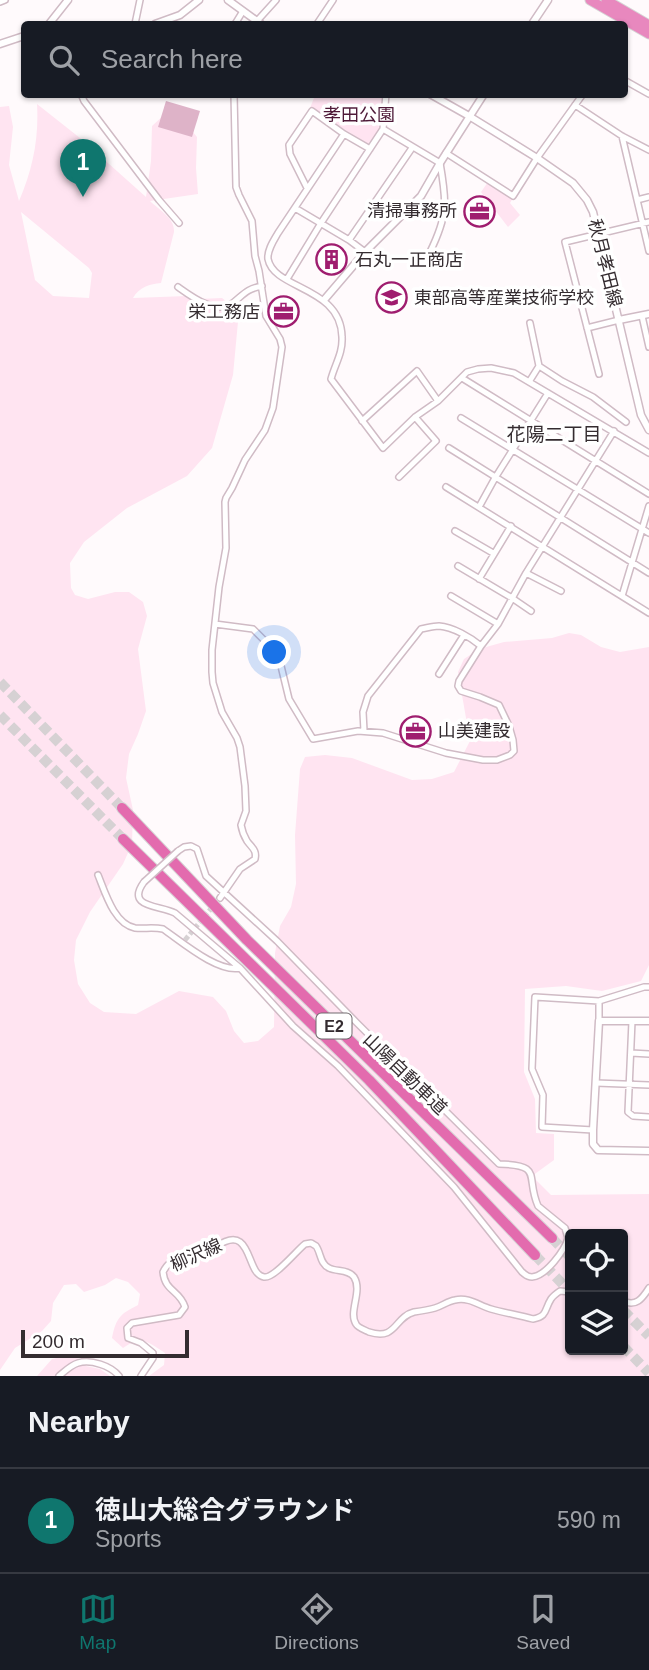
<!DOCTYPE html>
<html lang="en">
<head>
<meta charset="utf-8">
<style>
	body { margin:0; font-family:Helvetica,"Noto Sans JP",sans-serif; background:#20242c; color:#f1f3f6 }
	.controls { position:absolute; right:21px; bottom:21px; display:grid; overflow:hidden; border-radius:7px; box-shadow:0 2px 5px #0004 }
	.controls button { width:63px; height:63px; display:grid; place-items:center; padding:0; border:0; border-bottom:2px solid #363941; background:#171b24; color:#f1f3f6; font:35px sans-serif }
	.scale { position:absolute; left:21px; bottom:18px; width:168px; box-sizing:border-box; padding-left:7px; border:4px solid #342c30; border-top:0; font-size:19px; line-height:24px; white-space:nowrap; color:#342c30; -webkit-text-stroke:5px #fff; paint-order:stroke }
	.you { position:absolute; left:275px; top:653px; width:24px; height:24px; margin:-18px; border:5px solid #fff; border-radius:50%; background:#1a73e8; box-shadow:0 0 0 10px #1a73e833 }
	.badge { display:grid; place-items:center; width:46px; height:46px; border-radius:50%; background:#0f766e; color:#fff; font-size:23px; font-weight:700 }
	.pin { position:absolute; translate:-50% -58px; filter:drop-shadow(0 2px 4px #0008) }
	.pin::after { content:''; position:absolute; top:37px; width:24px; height:21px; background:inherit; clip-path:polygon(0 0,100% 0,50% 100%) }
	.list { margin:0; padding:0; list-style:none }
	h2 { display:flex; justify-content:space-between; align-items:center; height:91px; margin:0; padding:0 28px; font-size:30px }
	h2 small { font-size:23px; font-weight:400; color:#9ea1a6 }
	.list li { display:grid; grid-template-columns:46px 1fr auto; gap:21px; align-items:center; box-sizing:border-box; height:105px; padding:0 28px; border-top:2px solid #363941 }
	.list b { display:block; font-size:26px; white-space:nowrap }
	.list p { margin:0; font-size:23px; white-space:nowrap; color:#9ea1a6 }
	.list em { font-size:23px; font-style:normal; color:#9ea1a6 }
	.icon { flex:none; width:38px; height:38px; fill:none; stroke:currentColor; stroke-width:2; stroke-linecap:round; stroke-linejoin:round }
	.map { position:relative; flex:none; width:649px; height:1376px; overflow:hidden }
	.search { position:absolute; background:#171b24; box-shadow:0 2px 5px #0004; left:21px; right:21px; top:21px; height:77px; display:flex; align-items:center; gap:18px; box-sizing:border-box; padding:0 24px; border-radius:7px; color:#9ea1a6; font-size:26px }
	.sheet { height:196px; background:#171b24 }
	nav { display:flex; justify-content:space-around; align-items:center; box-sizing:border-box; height:98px; border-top:2px solid #363941; background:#171b24; font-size:19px; color:#9ea1a6 }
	nav a { display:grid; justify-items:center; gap:4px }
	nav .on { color:#0f766e }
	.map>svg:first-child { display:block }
	.green { fill:#ffe4f1; fill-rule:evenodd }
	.water { fill:#deb3c8 }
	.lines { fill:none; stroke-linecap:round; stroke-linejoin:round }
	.minor-tunnel { stroke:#d6d1d3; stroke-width:5; stroke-dasharray:5 2.5; stroke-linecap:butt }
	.motorway-tunnel { stroke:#d6d1d3; stroke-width:10; stroke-dasharray:10 5; stroke-linecap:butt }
	.minor-casing { stroke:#d0bbc5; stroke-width:8 }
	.tertiary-casing { stroke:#d0bbc5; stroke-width:9 }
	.trunk-casing { stroke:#d6d5d6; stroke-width:11 }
	.motorway-casing { stroke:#d6d5d6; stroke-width:12 }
	.minor { stroke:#fff; stroke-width:5 }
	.tertiary { stroke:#fff; stroke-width:6 }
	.trunk { stroke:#e888be; stroke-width:9 }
	.motorway { stroke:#e36bae; stroke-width:10 }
	.minor-bridge-casing { stroke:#d0bbc5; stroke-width:8; stroke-linecap:butt }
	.minor-bridge { stroke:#fff; stroke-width:5 }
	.labels { text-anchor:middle; stroke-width:7; stroke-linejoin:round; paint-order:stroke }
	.shield { fill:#fff; stroke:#716b6e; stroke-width:2 }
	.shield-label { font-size:16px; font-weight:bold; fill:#342c30 }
	.park-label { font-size:18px; fill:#4e1a38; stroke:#fff }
	.poi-label { font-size:18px; fill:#342c30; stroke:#fff; text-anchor:start }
	.street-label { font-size:18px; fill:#342c30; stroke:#fff }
	.neighbourhood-label { font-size:19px; fill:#342c30; stroke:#fff }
</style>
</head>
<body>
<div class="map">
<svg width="649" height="1376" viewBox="0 0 649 1376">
	<rect width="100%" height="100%" fill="#fffafc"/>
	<path class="green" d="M 309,94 L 382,95 L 381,128 L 368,144 L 310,108 L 314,98 Z
		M 37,104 L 80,138 L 146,197 L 151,161 L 152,126 L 164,115 L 184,121 L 197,137 L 196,168 L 198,194 L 150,201 C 159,210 175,218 174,232 L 161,283 C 150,284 139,287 133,298 L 187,296 L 199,299 L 222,298 L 239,311 L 233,375 L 212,448 L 187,476 L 127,508 L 84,542 L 70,563 L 71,588 L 75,595 L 88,599 L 115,592 L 129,592 L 143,602 L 147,616 L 138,649 L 146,711 L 138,734 L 129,754 L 126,778 L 133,810 L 132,844 L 123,864 L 90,912 L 76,940 L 74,960 L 78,984 L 90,1003 L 104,1012 L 136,1014 L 179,991 L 213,997 L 226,1011 L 234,1031 L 244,1043 L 258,1041 L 274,1027 L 275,953 L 280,926 L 291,907 L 296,884 L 295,835 L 300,769 L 305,757 L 325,755 L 352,758 L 412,780 L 432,779 L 454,772 L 470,741 L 458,672 L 464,659 L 479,649 L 504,642 L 552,638 L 569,633 L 581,635 L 601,647 L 620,652 L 649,647 L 649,965 L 641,981 L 602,991 L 566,986 L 525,989 L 524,1072 L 535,1099 L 536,1133 L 554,1134 L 554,1160 L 532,1176 L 551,1195 L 649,1194 L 649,1376 L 149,1376 L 164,1365 L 165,1353 C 148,1342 142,1335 123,1348 L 112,1338 C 116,1318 120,1314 138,1305 L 140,1294 L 128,1282 L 116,1278 L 105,1285 L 84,1292 L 76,1284 L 64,1285 L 53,1303 L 51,1321 L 42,1331 L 15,1348 L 0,1370 L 0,107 L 9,106 L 13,127 L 9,165 L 19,201 C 33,169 39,138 37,104 ZM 21,212 L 89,268 L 92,273 L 89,298 L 53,296 L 35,280 ZM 570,1234 L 623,1234 L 623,1350 L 570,1350 Z
		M 488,182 L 513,198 L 510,203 L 520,215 L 508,227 L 481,192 Z
		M 74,1354 L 86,1366 L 100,1369 L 110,1376 L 37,1376 L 52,1359 Z"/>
	<path class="water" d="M 166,101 L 200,111 L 192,137 L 158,127 Z"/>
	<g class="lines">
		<path class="minor-tunnel" d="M 185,940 L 220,898"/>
		<path class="motorway-tunnel" d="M 0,682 L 122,808
			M 0,715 L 123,839
			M 552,1238 L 570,1257
			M 535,1255 L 570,1292
			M 623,1310 L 649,1336
			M 623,1346 L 649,1373"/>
		<defs>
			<path id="minor" d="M 0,2 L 5,0
				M 257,21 L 276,0
				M 135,24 L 140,0
				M 235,24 L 243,11
				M 317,24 L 333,0
				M 624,80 L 649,94
				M 81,94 L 84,101 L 159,200 L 179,223
				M 575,105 L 622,136 L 649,150
				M 383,129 L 440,163 C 447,203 448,215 430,252
				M 344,134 L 278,233 C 274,240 267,250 268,259 C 274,290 341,286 342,337 C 343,353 335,364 331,379 L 383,448 L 415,417 L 438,401 L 467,372 L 478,369 L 491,368 L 514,373 L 649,453
				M 622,136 L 649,251
				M 446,153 L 513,196 L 537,158 L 583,94
				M 307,188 L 290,154 L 289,145 L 312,111 L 344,134 L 370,149
				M 637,200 L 649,197
				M 295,208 L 349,240 L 365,252
				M 349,240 L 412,148
				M 287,279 L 321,223 L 383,129 L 386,94
				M 178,287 C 192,297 217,316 234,302 C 245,293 247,289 262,286
				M 642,316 L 649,347
				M 587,328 L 619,320
				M 539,366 L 562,381 L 593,397 L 626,422
				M 599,374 L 565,242 L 649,222
				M 462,378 L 649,494
				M 529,382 L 539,366 L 530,323
				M 461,418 L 649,533
				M 362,421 L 417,371 L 438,401
				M 449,448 L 649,573
				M 399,477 L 436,441 L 415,417
				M 446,487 L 649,613
				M 479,507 L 495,478 L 548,393
				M 455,531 L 493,553
				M 458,566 L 512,598 L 531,611
				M 526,573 L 561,591
				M 479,579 L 511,526
				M 451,596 L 498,624
				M 622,596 L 649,506
				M 215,624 L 253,629 L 270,646 L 281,666 L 289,699 L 313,739 L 358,731 L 383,733 L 446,753 L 483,760 L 497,760 L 510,755 L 514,751 L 513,740 L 509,726 L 499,705 L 480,697 L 461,691 L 458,686 L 459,681 L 481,646 L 498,624 L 526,573 L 614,431
				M 439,674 L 464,635
				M 364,731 L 363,712 L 368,696 L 421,629 C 427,628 433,626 439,626 C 453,627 470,637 481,646
				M 98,875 C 105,892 114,924 135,928 C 144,929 153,927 163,929 C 182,942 218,973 240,968 L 293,1026 L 338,1066 L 454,1187 L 522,1272 C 526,1275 527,1277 532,1277 C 546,1276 565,1250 568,1238 L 565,1228 L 538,1206 C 525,1176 544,1165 499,1164 L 357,1023 L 277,941 L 206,876 L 197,849 L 191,846 L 184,847 L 178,851
				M 144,882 C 125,908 160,905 175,913 L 240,968
				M 220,898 L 240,869 L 255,859 C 257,850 252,848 247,841 C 244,836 242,831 241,825 L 246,811 L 245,786 L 240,747 L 237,738 L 222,712 L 213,683 L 212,672 L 212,650 L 219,587 L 226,548 L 225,502 L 226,498 L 232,488 L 245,460 L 265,430 L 273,408 L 282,347 L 280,339 L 266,316 L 259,271 L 255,256 L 252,221 L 239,195 L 236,187 L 234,94
				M 599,1021 L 599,1001
				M 632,1021 L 628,1112 L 633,1116 L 649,1117
				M 631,1053 L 649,1054
				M 596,1083 L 649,1085
				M 593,1130 L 542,1127 L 543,1095 L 532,1069 L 535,997 L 599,1001 L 644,987 L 649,987
				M 623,1301 C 636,1307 642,1299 649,1288
				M 59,1376 C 65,1371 71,1365 78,1363 C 91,1359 111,1366 119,1376
				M 141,1376 L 153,1358 L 153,1353 L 141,1343 L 128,1338 L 127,1328 L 132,1323 L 179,1315 L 185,1307 C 180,1290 165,1292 163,1272 C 165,1268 166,1266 170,1263 C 177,1259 188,1261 197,1258 C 208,1254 228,1233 240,1242 C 251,1250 251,1275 264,1277 C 274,1279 297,1250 305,1244 L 311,1243 L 316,1246 C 321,1253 320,1264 329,1268 C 337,1272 348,1269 354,1277 C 363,1291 348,1312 356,1324 C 358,1328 365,1330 369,1332 C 397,1341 394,1317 414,1312 C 421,1311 428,1310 435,1308 C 442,1306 448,1301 455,1300 C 469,1297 478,1305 491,1309 C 505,1313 519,1315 533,1319 C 548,1316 544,1310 551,1299 C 553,1296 557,1293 560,1291 L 570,1292"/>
			<path id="tertiary" d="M 228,0 L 261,24
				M 49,24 L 68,0
				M 155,24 L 180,15 L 199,0
				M 532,24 L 548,0
				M 0,44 L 24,36
				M 430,94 L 469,116 L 537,158 L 573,183 L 587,200 L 593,212 L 641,415 L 649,430
				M 324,300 L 365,252 L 421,196 L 440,163 L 484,94
				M 619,320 L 649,314
				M 649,1021 L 599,1021 L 593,1130 L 593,1144 L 598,1150 L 649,1151"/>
			<path id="trunk" d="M 590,0 L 649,34
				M 606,0 L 649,25"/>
			<path id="motorway" d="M 122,808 L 247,940 L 552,1238
				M 123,839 L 369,1080 L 535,1255"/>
		</defs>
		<use href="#minor" class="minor-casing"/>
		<use href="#tertiary" class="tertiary-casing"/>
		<use href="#trunk" class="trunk-casing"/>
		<use href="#motorway" class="motorway-casing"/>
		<use href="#minor" class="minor"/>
		<use href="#tertiary" class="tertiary"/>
		<use href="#trunk" class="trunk"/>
		<use href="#motorway" class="motorway"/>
		<defs>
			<path id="minor-bridge" d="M 144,882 L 178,851"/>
		</defs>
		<use href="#minor-bridge" class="minor-bridge-casing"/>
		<use href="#minor-bridge" class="minor-bridge"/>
	</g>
	<defs>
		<symbol id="office-ring" viewBox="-11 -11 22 22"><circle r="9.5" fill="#fff" stroke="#9f1d6f" stroke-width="1.5"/><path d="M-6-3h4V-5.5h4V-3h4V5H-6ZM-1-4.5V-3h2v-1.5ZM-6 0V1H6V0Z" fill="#9f1d6f"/></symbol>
		<symbol id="building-ring" viewBox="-11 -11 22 22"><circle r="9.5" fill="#fff" stroke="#9f1d6f" stroke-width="1.5"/><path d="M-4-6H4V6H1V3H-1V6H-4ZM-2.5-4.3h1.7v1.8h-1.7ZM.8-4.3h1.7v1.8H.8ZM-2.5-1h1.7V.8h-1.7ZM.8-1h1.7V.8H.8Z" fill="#9f1d6f"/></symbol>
		<symbol id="university-ring" viewBox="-11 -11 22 22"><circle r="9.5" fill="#fff" stroke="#9f1d6f" stroke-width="1.5"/><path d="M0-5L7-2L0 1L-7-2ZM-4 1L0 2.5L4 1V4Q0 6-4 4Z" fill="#9f1d6f"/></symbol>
	</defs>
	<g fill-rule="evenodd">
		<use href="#office-ring" x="462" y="194" width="35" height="35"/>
		<use href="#building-ring" x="314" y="242" width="35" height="35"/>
		<use href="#university-ring" x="374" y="280" width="35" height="35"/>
		<use href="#office-ring" x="266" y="294" width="35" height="35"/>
		<use href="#office-ring" x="398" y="714" width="35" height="35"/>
	</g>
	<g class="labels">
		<rect class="shield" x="316.5" y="1013.5" width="35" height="25" rx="5"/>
		<g class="shield-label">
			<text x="334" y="1032">E2</text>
		</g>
		<g class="park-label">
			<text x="359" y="121">孝田公園</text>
		</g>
		<g class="poi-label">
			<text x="457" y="217" text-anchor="end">清掃事務所</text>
			<text x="355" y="266">石丸一正商店</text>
			<text x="414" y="304">東部高等産業技術学校</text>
			<text x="260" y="318" text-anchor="end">栄工務店</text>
			<text x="438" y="737">山美建設</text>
		</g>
		<g class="street-label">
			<text transform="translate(605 263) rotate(76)" y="6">秋月孝田線</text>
			<text transform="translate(405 1074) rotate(44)" y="6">山陽自動車道</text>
			<text transform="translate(196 1255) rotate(-24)" y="6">柳沢線</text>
		</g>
		<g class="neighbourhood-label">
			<text x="554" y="441">花陽二丁目</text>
		</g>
	</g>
</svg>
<div class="controls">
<button><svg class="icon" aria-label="locate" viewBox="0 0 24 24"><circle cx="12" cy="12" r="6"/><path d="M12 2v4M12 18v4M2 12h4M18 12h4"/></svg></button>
<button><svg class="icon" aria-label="layers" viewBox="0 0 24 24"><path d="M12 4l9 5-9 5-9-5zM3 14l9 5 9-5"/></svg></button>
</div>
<div class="scale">200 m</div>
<div class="you"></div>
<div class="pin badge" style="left:83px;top:197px">1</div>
<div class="search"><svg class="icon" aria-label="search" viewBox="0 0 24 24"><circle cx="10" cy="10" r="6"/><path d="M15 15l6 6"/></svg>Search here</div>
</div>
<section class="sheet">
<h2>Nearby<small></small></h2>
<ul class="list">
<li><span class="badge">1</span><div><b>徳山大総合グラウンド</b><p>Sports</p></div><em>590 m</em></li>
</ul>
</section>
<nav>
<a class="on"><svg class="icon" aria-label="map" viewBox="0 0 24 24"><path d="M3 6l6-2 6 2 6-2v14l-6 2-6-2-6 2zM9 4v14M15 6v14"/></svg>Map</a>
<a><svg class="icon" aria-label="directions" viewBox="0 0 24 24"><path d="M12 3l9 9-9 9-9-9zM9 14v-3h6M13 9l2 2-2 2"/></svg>Directions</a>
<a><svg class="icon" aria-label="saved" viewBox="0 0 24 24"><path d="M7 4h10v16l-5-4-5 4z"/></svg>Saved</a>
</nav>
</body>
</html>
